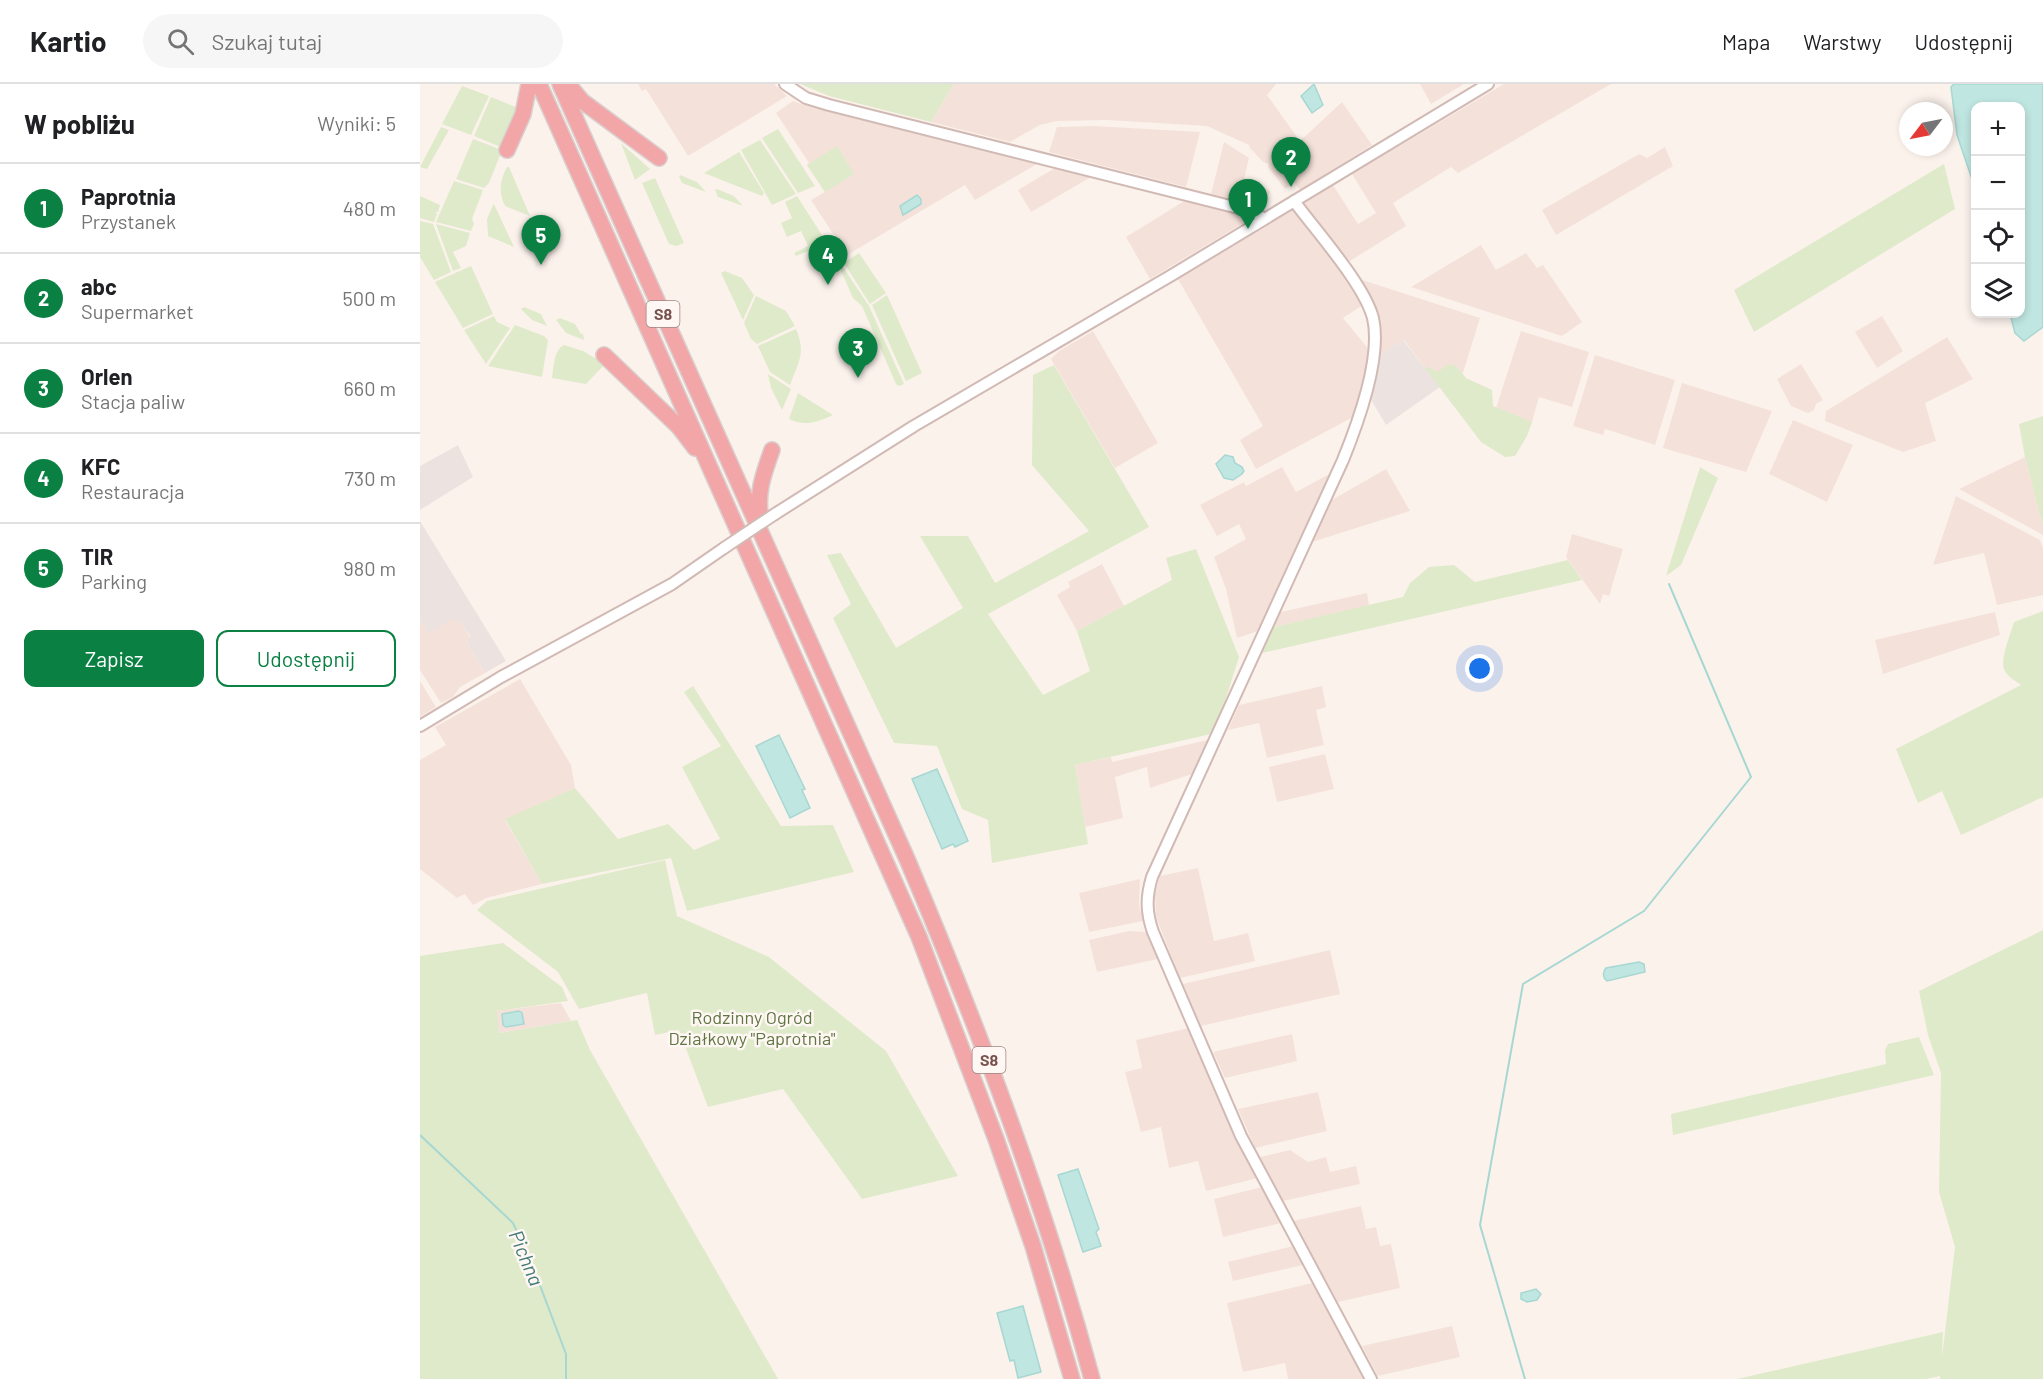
<!DOCTYPE html>
<html lang="pl">
<head>
<meta charset="utf-8">
<style>
	body { margin:0; font-family:Barlow,sans-serif; background:#f6f6f6; color:#202124 }
	.controls { position:absolute; right:18px; top:18px; display:grid; overflow:hidden; border-radius:12px; box-shadow:0 3px 9px #0003 }
	.controls button { width:54px; height:54px; display:grid; place-items:center; padding:0; border:0; border-bottom:2px solid #e0e0e0; background:#fff; color:#202124; font:30px sans-serif }
	.compass { position:absolute; left:1479px; top:18px; width:54px; height:54px; border-radius:50%; background:#fff; box-shadow:0 3px 9px #0003; rotate:238deg }
	.you { position:absolute; left:1060px; top:585px; width:21px; height:21px; margin:-15px; border:4px solid #fff; border-radius:50%; background:#1a73e8; box-shadow:0 0 0 9px #1a73e833 }
	.badge { display:grid; place-items:center; width:39px; height:39px; border-radius:50%; background:#0b8043; color:#fff; font-size:20px; font-weight:700 }
	.pin { position:absolute; translate:-50% -50px; filter:drop-shadow(0 2px 3px #0008) }
	.pin::after { content:''; position:absolute; top:32px; width:21px; height:18px; background:inherit; clip-path:polygon(0 0,100% 0,50% 100%) }
	.list { margin:0; padding:0; list-style:none }
	h2 { display:flex; justify-content:space-between; align-items:center; height:78px; margin:0; padding:0 24px; font-size:26px }
	h2 small { font-size:20px; font-weight:400; color:#757577 }
	.list li { display:grid; grid-template-columns:39px 1fr auto; gap:18px; align-items:center; box-sizing:border-box; height:90px; padding:0 24px; border-top:2px solid #e0e0e0 }
	.list b { display:block; font-size:22px; white-space:nowrap }
	.list p { margin:0; font-size:20px; white-space:nowrap; color:#757577 }
	.list em { font-size:20px; font-style:normal; color:#757577 }
	.actions { display:flex; gap:12px; padding:18px 24px }
	.actions a { flex:1; padding:14px 0; border:2px solid #0b8043; border-radius:12px; text-align:center; font-size:21px; color:#0b8043 }
	.actions .main { background:#0b8043; color:#fff }
	.icon { flex:none; width:33px; height:33px; fill:none; stroke:currentColor; stroke-width:2; stroke-linecap:round; stroke-linejoin:round }
	.map { position:relative; flex:none; width:1623px; height:1295px; overflow:hidden }
	header { display:flex; align-items:center; gap:36px; box-sizing:border-box; height:84px; padding:0 30px; background:#fff; border-bottom:2px solid #e0e0e0 }
	header strong { font-size:28px }
	nav { display:flex; gap:33px; margin-inline-start:auto; font-size:21px }
	.search { width:420px; height:54px; background:#f6f6f6; display:flex; align-items:center; gap:15px; box-sizing:border-box; padding:0 21px; border-radius:33px; color:#757577; font-size:22px }
	main { display:flex }
	aside { flex:1; background:#fff }
	.map>svg:first-child { display:block }
	.residential { fill:#f4e2da }
	.industrial { fill:#ece3e1 }
	.green { fill:#dfeaca }
	.water { fill:#c0e6e1; stroke:#a7d7d2; stroke-width:1.5 }
	.lines { fill:none; stroke-linecap:round; stroke-linejoin:round }
	.stream { stroke:#a7d7d2; stroke-width:2 }
	.tertiary-casing { stroke:#d1b9b4; stroke-width:14 }
	.motorway-casing { stroke:#d9cfce; stroke-width:18 }
	.tertiary { stroke:#fff; stroke-width:10 }
	.motorway { stroke:#f3a6a7; stroke-width:15 }
	.tertiary-bridge-casing { stroke:#d1b9b4; stroke-width:14; stroke-linecap:butt }
	.tertiary-bridge { stroke:#fff; stroke-width:10 }
	.labels { text-anchor:middle; stroke-width:5; stroke-linejoin:round; paint-order:stroke }
	.shield { fill:#fef7f3; stroke:#a08480; stroke-width:1.5 }
	.shield-label { font-size:16px; font-weight:bold; fill:#77524f }
	.park-label { font-size:18px; fill:#607644; stroke:#fef7f3 }
	.water-label { font-size:20px; font-style:italic; fill:#427b76; stroke:#fef7f3 }
</style>
</head>
<body>
<header>
<strong>Kartio</strong>
<div class="search"><svg class="icon" aria-label="search" viewBox="0 0 24 24"><circle cx="10" cy="10" r="6"/><path d="M15 15l6 6"/></svg>Szukaj tutaj</div>
<nav><a>Mapa</a><a>Warstwy</a><a>Udostępnij</a></nav>
</header>
<main>
<aside>
<h2>W pobliżu<small>Wyniki: 5</small></h2>
<ul class="list">
<li><span class="badge">1</span><div><b>Paprotnia</b><p>Przystanek</p></div><em>480 m</em></li>
<li><span class="badge">2</span><div><b>abc</b><p>Supermarket</p></div><em>500 m</em></li>
<li><span class="badge">3</span><div><b>Orlen</b><p>Stacja paliw</p></div><em>660 m</em></li>
<li><span class="badge">4</span><div><b>KFC</b><p>Restauracja</p></div><em>730 m</em></li>
<li><span class="badge">5</span><div><b>TIR</b><p>Parking</p></div><em>980 m</em></li>
</ul>
<div class="actions"><a class="main">Zapisz</a><a>Udostępnij</a></div>
</aside>
<div class="map">
<svg width="1623" height="1295" viewBox="0 0 1623 1295">
	<rect width="100%" height="100%" fill="#fcf2ec"/>
	<path class="residential" d="M 218,0 L 354,0 L 367,12 L 268,72 L 226,5 L 222,7 Z
		M 534,0 L 856,0 L 847,11 L 880,57 L 922,18 L 952,61 L 880,106 L 874,98 L 865,105 L 848,83 L 849,80 L 843,78 L 830,64 L 829,61 L 787,42 L 687,36 L 637,37 L 620,41 L 590,58 L 511,38 Z
		M 1000,0 L 1044,0 L 1011,20 Z
		M 1084,0 L 1191,0 L 1038,89 L 1031,83 L 973,119 L 986,142 L 930,177 L 917,167 L 882,121 L 913,101 L 938,140 L 956,129 L 932,90 Z
		M 373,17 L 387,22 L 617,80 L 555,116 L 545,101 L 427,171 L 391,116 L 405,108 L 387,81 L 389,79 L 356,29 Z
		M 674,42 L 780,48 L 766,103 L 629,68 L 637,43 Z
		M 804,58 L 829,74 L 824,95 L 850,107 L 847,115 L 836,121 L 791,110 Z
		M 1245,63 L 1253,82 L 1136,151 L 1122,126 L 1219,70 L 1227,74 Z
		M 635,84 L 671,93 L 611,128 L 598,106 Z
		M 766,116 L 809,127 L 828,133 L 826,134 L 827,137 L 730,195 L 706,153 Z
		M 875,125 L 939,212 L 943,221 L 923,234 L 950,267 L 933,333 L 836,385 L 820,356 L 843,342 L 758,195 Z
		M 1061,161 L 1076,186 L 1106,169 L 1117,184 L 1123,181 L 1162,238 L 1142,252 L 991,203 Z
		M 936,194 L 1060,234 L 1033,321 L 984,256 L 958,273 L 959,262 Z
		M 1462,232 L 1483,267 L 1457,284 L 1435,248 Z
		M 673,247 L 738,359 L 695,384 L 631,275 L 639,267 Z
		M 1101,247 L 1169,268 L 1152,323 L 1119,313 L 1112,338 L 1076,324 Z
		M 1527,253 L 1553,295 L 1505,319 L 1516,357 L 1483,368 L 1405,337 L 1406,327 Z
		M 1175,271 L 1255,296 L 1235,361 L 1185,345 L 1183,351 L 1153,342 Z
		M 1381,280 L 1403,316 L 1396,320 L 1394,326 L 1388,329 L 1371,322 L 1357,295 Z
		M 1262,299 L 1352,327 L 1326,388 L 1243,364 Z
		M 1373,336 L 1433,361 L 1407,418 L 1349,390 Z
		M 1605,373 L 1623,443 L 1623,451 L 1539,405 Z
		M 862,383 L 876,408 L 915,387 L 841,546 L 817,554 L 806,505 L 794,473 L 826,455 L 819,440 L 797,452 L 780,421 L 824,398 L 826,402 Z
		M 966,385 L 990,427 L 892,458 L 910,417 Z
		M 1536,412 L 1620,456 L 1623,464 L 1623,511 L 1577,521 L 1564,469 L 1513,481 Z
		M 1152,450 L 1203,465 L 1189,512 L 1183,510 L 1180,520 L 1146,473 Z
		M 682,480 L 704,522 L 657,547 L 637,511 L 650,503 L 648,498 Z
		M 947,509 L 949,522 L 854,543 L 861,528 Z
		M 1575,528 L 1580,551 L 1463,590 L 1455,556 Z
		M 31,534 L 41,539 L 51,554 L 46,557 L 65,589 L 40,603 L 33,613 L 21,619 L 0,586 L 0,536 L 9,549 Z
		M 100,595 L 151,681 L 155,704 L 85,736 L 122,800 L 66,814 L 53,821 L 45,810 L 37,814 L 0,785 L 0,676 L 26,661 L 15,643 Z
		M 0,597 L 16,623 L 0,633 Z
		M 902,602 L 906,623 L 896,626 L 904,661 L 847,674 L 839,639 L 808,646 L 819,621 Z
		M 792,655 L 775,689 L 730,704 L 727,683 L 695,693 L 703,734 L 665,743 L 655,681 L 691,673 L 692,678 Z
		M 905,670 L 914,705 L 857,718 L 849,683 Z
		M 778,784 L 794,857 L 828,849 L 835,877 L 760,894 L 736,833 L 735,811 L 740,792 Z
		M 720,795 L 719,821 L 723,837 L 669,848 L 659,809 Z
		M 709,847 L 728,848 L 738,875 L 677,888 L 669,856 Z
		M 910,866 L 920,910 L 781,942 L 763,900 Z
		M 141,919 L 151,937 L 79,949 L 76,927 Z
		M 769,944 L 790,997 L 838,1094 L 786,1107 L 778,1077 L 749,1084 L 741,1043 L 721,1048 L 705,988 L 722,984 L 716,956 Z
		M 872,950 L 877,977 L 805,994 L 793,968 Z
		M 898,1008 L 907,1047 L 835,1064 L 818,1025 Z
		M 870,1066 L 888,1078 L 906,1073 L 910,1088 L 936,1082 L 940,1100 L 863,1117 L 840,1073 Z
		M 842,1103 L 861,1139 L 803,1153 L 794,1115 Z
		M 941,1122 L 946,1145 L 956,1143 L 960,1162 L 971,1160 L 980,1204 L 918,1218 L 873,1137 Z
		M 873,1162 L 883,1181 L 813,1197 L 808,1178 Z
		M 892,1199 L 945,1295 L 868,1295 L 865,1279 L 823,1288 L 807,1219 Z
		M 1032,1242 L 1040,1273 L 958,1292 L 942,1262 Z"/>
	<path class="industrial" d="M 983,256 L 1020,303 L 966,341 L 950,314 L 958,273 Z
		M 38,361 L 53,393 L 0,426 L 0,382 Z
		M 0,437 L 86,577 L 65,589 L 46,557 L 51,553 L 41,539 L 31,535 L 9,550 L 0,536 Z"/>
	<path class="green" d="M 380,0 L 534,0 L 511,38 L 409,12 Z
		M 42,2 L 69,12 L 51,51 L 22,40 Z
		M 71,13 L 98,24 L 83,64 L 54,52 Z
		M 21,43 L 29,46 L 7,85 L 0,83 Z
		M 358,45 L 395,102 L 378,109 L 342,54 Z
		M 53,55 L 82,66 L 69,99 L 64,104 L 36,95 Z
		M 340,56 L 376,110 L 352,121 L 321,66 Z
		M 201,59 L 230,85 L 215,96 Z
		M 417,62 L 434,90 L 405,108 L 387,81 Z
		M 319,68 L 344,109 L 342,112 L 284,89 Z
		M 1524,80 L 1535,125 L 1334,248 L 1314,206 Z
		M 87,83 L 89,83 L 110,132 L 85,122 C 78,108 80,96 87,83 Z
		M 260,91 L 277,98 L 286,108 L 262,99 L 259,92 Z
		M 235,94 L 264,159 L 257,162 L 249,160 L 222,99 Z
		M 34,97 L 63,106 L 52,135 L 54,140 L 51,147 L 16,138 Z
		M 297,105 L 314,112 L 323,122 L 298,113 L 295,106 Z
		M 0,112 L 20,121 L 18,128 L 15,128 L 17,130 L 14,138 L 0,134 Z
		M 377,112 L 407,159 L 376,172 L 374,169 L 388,162 L 381,147 L 367,153 L 361,139 L 372,134 L 365,118 Z
		M 74,119 L 74,120 L 94,163 L 68,152 L 67,135 Z
		M 0,137 L 13,140 L 31,188 L 14,196 L 0,173 Z
		M 16,140 L 50,149 L 46,162 L 33,168 L 41,184 L 33,187 Z
		M 439,169 L 466,209 L 450,220 L 424,179 Z
		M 417,174 L 449,222 L 484,300 L 479,302 L 476,300 L 442,222 L 433,214 L 416,175 Z
		M 51,182 L 73,230 L 43,244 L 15,198 Z
		M 305,187 L 322,194 L 334,211 L 323,236 L 301,189 Z
		M 467,211 L 502,289 L 486,297 L 452,221 Z
		M 336,212 L 366,227 L 375,242 L 337,260 L 331,255 L 324,239 Z
		M 104,223 L 121,230 L 127,242 L 112,236 L 101,225 Z
		M 74,232 L 77,238 L 90,244 L 66,280 L 44,246 Z
		M 140,234 L 155,240 L 161,250 L 163,250 L 164,256 L 146,249 L 136,236 Z
		M 95,241 L 124,252 L 128,256 L 122,293 L 68,282 Z
		M 376,245 C 386,269 379,277 370,301 L 350,288 L 338,262 Z
		M 144,261 L 163,267 L 185,280 L 166,300 L 132,294 C 134,283 133,267 144,261 Z
		M 1029,280 L 1036,282 L 1046,294 L 1072,306 L 1073,322 L 1112,338 L 1107,352 L 1095,372 L 1085,373 L 1061,358 L 1005,284 L 1009,283 L 1017,288 Z
		M 634,281 L 729,443 L 568,530 L 623,611 L 670,587 L 657,547 L 752,496 L 746,474 L 776,465 L 819,573 L 795,649 L 655,681 L 668,760 L 572,779 L 568,736 L 542,725 L 517,662 L 474,659 L 413,534 L 431,520 L 407,471 L 421,469 L 476,564 L 543,524 L 500,452 L 548,452 L 575,499 L 669,447 L 612,381 L 613,291 Z
		M 348,290 L 371,305 L 362,326 L 351,304 Z
		M 378,309 L 413,331 C 397,338 385,343 369,335 Z
		M 1623,332 L 1623,443 L 1605,373 L 1599,340 Z
		M 1280,383 L 1298,394 L 1261,481 L 1246,492 Z
		M 1148,476 L 1162,496 L 842,569 L 854,543 L 983,513 L 990,499 L 1009,483 L 1034,481 L 1055,498 Z
		M 1623,527 L 1623,713 L 1541,751 L 1522,707 L 1498,719 L 1476,665 L 1601,601 C 1596,597 1587,593 1584,585 C 1580,575 1591,549 1594,538 Z
		M 273,602 L 361,742 L 413,741 L 434,788 L 267,827 L 251,774 L 122,800 L 85,735 L 155,704 L 198,755 L 248,740 L 274,766 L 300,755 L 262,683 L 301,662 L 264,608 Z
		M 245,776 L 257,832 L 349,873 L 466,967 L 538,1092 L 442,1115 L 363,1005 L 288,1023 L 259,946 L 235,951 L 227,909 L 159,925 L 138,888 L 57,826 L 67,817 Z
		M 1623,846 L 1623,1295 L 1520,1295 L 1520,1292 L 1506,1295 L 1317,1295 L 1523,1248 L 1522,1273 L 1535,1163 L 1519,1108 L 1521,989 L 1508,951 L 1499,907 Z
		M 83,859 L 142,903 L 148,917 L 77,927 L 79,949 L 157,936 L 170,966 L 358,1295 L 0,1295 L 0,872 Z
		M 1499,953 L 1514,991 L 1253,1051 L 1251,1030 L 1466,980 L 1465,966 L 1468,960 Z"/>
	<path class="water" d="M 894,0 L 903,21 L 892,29 L 881,12 Z
		M 1534,0 L 1623,0 L 1623,243 L 1604,257 L 1595,249 L 1590,230 L 1600,230 L 1600,22 L 1556,22 L 1555,104 L 1537,51 L 1531,3 Z
		M 497,111 L 501,115 L 501,120 L 483,131 L 480,122 Z
		M 805,371 L 813,373 L 815,379 L 822,383 L 824,387 L 822,390 L 813,396 L 804,394 L 796,380 Z
		M 359,651 L 385,705 L 382,706 L 390,724 L 370,734 L 336,662 Z
		M 517,685 L 548,757 L 535,763 L 533,760 L 522,765 L 492,695 Z
		M 1219,878 L 1224,880 L 1225,888 L 1187,897 C 1183,894 1182,888 1186,884 Z
		M 99,927 L 102,929 L 104,940 L 86,943 L 83,941 L 82,930 Z
		M 658,1085 L 679,1145 L 676,1148 L 681,1162 L 663,1168 L 638,1091 Z
		M 1116,1205 L 1121,1210 L 1117,1216 L 1107,1218 L 1101,1215 L 1101,1209 Z
		M 603,1222 L 621,1288 L 598,1294 L 594,1276 L 590,1277 L 577,1229 Z"/>
	<g class="lines">
		<path class="stream" d="M 0,1051 L 93,1139 L 113,1183 L 146,1270 L 146,1295
			M 1105,1295 L 1060,1141 L 1103,900 L 1224,827 L 1331,693 L 1249,500"/>
		<defs>
			<path id="tertiary" d="M 365,0 L 386,14 L 409,21 L 834,128 L 844,135
				M 874,117 C 896,147 944,200 953,234 C 962,273 938,339 923,376 L 732,793 C 726,813 726,828 733,848 L 821,1052 L 951,1295
				M 355,430 L 494,342 L 752,191 L 1068,0
				M 0,642 L 81,593 L 252,500 L 304,464"/>
			<path id="motorway" d="M 119,0 L 499,853 L 576,1055 L 613,1162 L 652,1295
				M 140,0 L 487,775 C 559,945 624,1117 672,1295
				M 148,0 L 162,17 L 239,74
				M 87,66 L 103,30 L 109,0
				M 184,271 L 259,343 L 275,364
				M 341,436 C 336,410 343,391 352,366"/>
		</defs>
		<use href="#tertiary" class="tertiary-casing"/>
		<use href="#motorway" class="motorway-casing"/>
		<use href="#tertiary" class="tertiary"/>
		<use href="#motorway" class="motorway"/>
		<defs>
			<path id="tertiary-bridge" d="M 304,464 L 355,430"/>
		</defs>
		<use href="#tertiary-bridge" class="tertiary-bridge-casing"/>
		<use href="#tertiary-bridge" class="tertiary-bridge"/>
	</g>
	<g class="labels">
		<g class="shield">
			<rect x="226.5" y="217" width="33" height="26" rx="4.5"/>
			<rect x="552.5" y="963" width="33" height="26" rx="4.5"/>
		</g>
		<g class="shield-label">
			<text x="243" y="236">S8</text>
			<text x="569" y="982">S8</text>
		</g>
		<g class="park-label">
			<text x="332" y="940">Rodzinny Ogród<tspan x="332" dy="21">Działkowy "Paprotnia"</tspan></text>
		</g>
		<g class="water-label">
			<text transform="translate(106 1174) rotate(67)" y="7">Pichna</text>
		</g>
	</g>
</svg>
<div class="controls">
<button>+</button>
<button>−</button>
<button><svg class="icon" aria-label="locate" viewBox="0 0 24 24"><circle cx="12" cy="12" r="6"/><path d="M12 2v4M12 18v4M2 12h4M18 12h4"/></svg></button>
<button><svg class="icon" aria-label="layers" viewBox="0 0 24 24"><path d="M12 4l9 5-9 5-9-5zM3 14l9 5 9-5"/></svg></button>
</div>
<svg class="compass" viewBox="-18 -18 36 36"><path d="M0-13l5 13h-10z" fill="#e53935"/><path d="M0 13l5-13h-10z" fill="#757577"/></svg>
<div class="you"></div>
<div class="pin badge" style="left:828px;top:145px">1</div>
<div class="pin badge" style="left:871px;top:103px">2</div>
<div class="pin badge" style="left:438px;top:294px">3</div>
<div class="pin badge" style="left:408px;top:201px">4</div>
<div class="pin badge" style="left:121px;top:181px">5</div>
</div>
</main>
</body>
</html>
